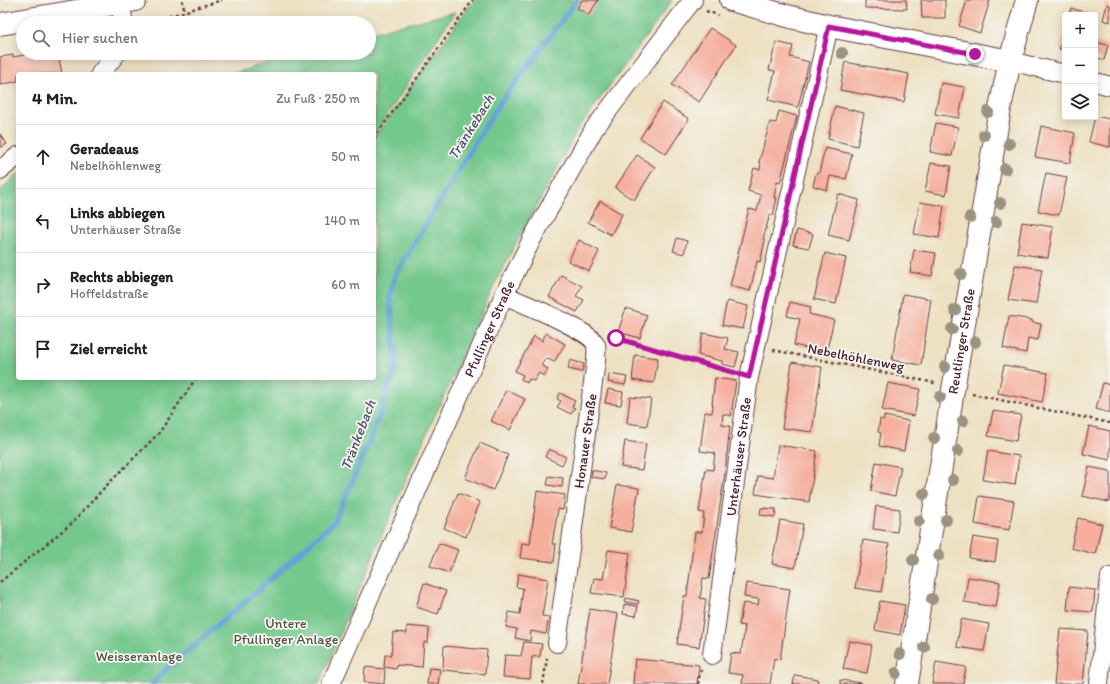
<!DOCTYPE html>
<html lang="de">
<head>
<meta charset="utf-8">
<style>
	body { margin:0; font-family:Itim,sans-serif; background:#f2f2f2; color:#202124 }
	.controls { position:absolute; right:12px; top:12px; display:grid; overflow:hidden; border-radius:4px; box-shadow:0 2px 10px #0003 }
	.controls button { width:36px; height:36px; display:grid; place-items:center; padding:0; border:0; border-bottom:1px solid #e0e0e0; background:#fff; color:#202124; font:20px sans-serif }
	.stop { position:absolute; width:12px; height:12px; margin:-9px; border:3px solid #b5179e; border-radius:50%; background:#fff }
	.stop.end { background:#b5179e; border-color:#fff; box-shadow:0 1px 4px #0008 }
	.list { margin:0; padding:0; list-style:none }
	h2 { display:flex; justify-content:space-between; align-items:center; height:52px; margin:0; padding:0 16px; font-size:17px }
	h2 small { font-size:13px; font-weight:400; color:#757577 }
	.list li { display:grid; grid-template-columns:26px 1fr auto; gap:12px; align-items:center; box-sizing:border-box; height:64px; padding:0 16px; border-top:1px solid #e0e0e0 }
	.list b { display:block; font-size:15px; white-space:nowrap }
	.list p { margin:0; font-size:13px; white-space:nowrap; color:#757577 }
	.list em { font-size:13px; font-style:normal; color:#757577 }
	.icon { flex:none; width:22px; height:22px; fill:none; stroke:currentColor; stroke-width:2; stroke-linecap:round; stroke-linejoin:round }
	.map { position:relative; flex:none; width:1110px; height:684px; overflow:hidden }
	.search { position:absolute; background:#fff; box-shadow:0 2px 10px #0003; left:16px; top:16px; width:360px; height:44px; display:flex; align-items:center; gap:10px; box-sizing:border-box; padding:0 14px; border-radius:22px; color:#757577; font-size:15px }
	.panel { position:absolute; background:#fff; box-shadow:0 2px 10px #0003; left:16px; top:72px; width:360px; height:308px; border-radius:4px }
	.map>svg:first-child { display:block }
	.green { fill:#74c88c; stroke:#5f745c }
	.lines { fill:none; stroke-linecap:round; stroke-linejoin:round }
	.stream { stroke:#64a3d6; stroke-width:5.5 }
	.building { fill:#f5af9c }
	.minor-casing { stroke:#633c42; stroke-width:20 }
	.tertiary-casing { stroke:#633c42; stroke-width:24 }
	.path { stroke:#633c42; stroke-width:2.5; stroke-dasharray:3 3; stroke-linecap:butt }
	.minor { stroke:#fff; stroke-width:18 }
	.tertiary { stroke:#fff; stroke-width:22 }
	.tree { fill:#9b927f }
	.route { stroke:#b5179e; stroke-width:5 }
	.labels { text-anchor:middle; stroke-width:3.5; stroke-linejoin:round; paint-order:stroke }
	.street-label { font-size:14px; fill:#4a1f2b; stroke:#f6f6f2 }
	.park-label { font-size:14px; fill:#575248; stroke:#f6f6f2 }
	.water-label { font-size:15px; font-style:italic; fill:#54546f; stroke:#f6f6f2 }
</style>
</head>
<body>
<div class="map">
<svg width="1110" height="684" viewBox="0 0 1110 684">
	<rect width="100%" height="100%" fill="#f6f6f2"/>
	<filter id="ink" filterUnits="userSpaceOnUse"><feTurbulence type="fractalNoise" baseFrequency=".025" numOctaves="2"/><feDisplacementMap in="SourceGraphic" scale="8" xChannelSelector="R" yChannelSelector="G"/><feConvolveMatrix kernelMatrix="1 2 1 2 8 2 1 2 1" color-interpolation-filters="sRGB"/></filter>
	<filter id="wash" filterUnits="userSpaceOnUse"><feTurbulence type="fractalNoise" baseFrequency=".012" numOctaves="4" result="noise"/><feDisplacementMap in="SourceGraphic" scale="16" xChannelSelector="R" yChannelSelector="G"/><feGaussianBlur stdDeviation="0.9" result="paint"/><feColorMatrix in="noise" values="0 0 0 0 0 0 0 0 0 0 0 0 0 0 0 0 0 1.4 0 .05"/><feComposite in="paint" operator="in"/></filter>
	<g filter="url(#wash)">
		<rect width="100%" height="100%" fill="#eee1c2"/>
		<path class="green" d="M 474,0 L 670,0 L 672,1 L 578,129 L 497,279 L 398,497 L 319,684 L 0,684 L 0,191 L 18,173 L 18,378 L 374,378 L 374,138 Z
			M 455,12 L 374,135 L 374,74 L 232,74 L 297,53 L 369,53 L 369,33 Z"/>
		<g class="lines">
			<path class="stream" d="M 153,684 L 162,673 L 184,654 L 256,592 L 334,522 L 370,441 L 396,366 L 390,296 L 395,275 L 497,107 L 577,0"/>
		</g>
		<g id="blocks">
			<path class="building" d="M 582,0 L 598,0 L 589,15 L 577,8 Z
				M 865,0 L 906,0 L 907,9 L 865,8 Z
				M 921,0 L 945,0 L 945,18 L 922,18 Z
				M 967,0 L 990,0 L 980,33 L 959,26 Z
				M 1107,4 L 1110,5 L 1110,22 L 1103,20 Z
				M 1071,8 L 1093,15 L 1069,15 Z
				M 710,28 L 736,45 L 699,102 L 672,85 Z
				M 1065,31 L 1065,51 L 1059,49 Z
				M 776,42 L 793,46 L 790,57 L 809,62 L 798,107 L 768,100 L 775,71 L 769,70 Z
				M 1095,42 L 1108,45 L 1104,60 L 1095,57 Z
				M 36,53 L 58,53 L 62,74 L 18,74 L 18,81 L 0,85 L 0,57 L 13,55 L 13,57 Z
				M 845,62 L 909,74 L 904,102 L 840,90 Z
				M 941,83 L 965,87 L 959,118 L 935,114 Z
				M 663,102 L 689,119 L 666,154 L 640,138 Z
				M 835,106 L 864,113 L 857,146 L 828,139 Z
				M 779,111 L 797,116 L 780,183 L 777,182 L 774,198 L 777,198 L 773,215 L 770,214 L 763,239 L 765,240 L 762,254 L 760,262 L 757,261 L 750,291 L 730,286 L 749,209 L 757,211 L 761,195 L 748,191 L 754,168 L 760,170 L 761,163 L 759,162 L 770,122 L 776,123 Z
				M 1095,116 L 1110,119 L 1110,147 L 1089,142 Z
				M 936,123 L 958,127 L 952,156 L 930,152 Z
				M 1041,126 L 1075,133 L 1070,163 L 1035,157 Z
				M 0,134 L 7,144 L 0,148 Z
				M 825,148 L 852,154 L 846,179 L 830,176 L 827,190 L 813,186 L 816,173 L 819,173 Z
				M 637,155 L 655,167 L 634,200 L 615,188 Z
				M 931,163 L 951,166 L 946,195 L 925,191 Z
				M 1046,173 L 1067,177 L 1059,215 L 1038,211 Z
				M 838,194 L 859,200 L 849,240 L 828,235 Z
				M 600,201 L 622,214 L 611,235 L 588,222 Z
				M 920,202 L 944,206 L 939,238 L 914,234 Z
				M 1022,222 L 1053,227 L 1048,258 L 1017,253 Z
				M 797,230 L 813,234 L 809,248 L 793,245 Z
				M 677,238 L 687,241 L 684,254 L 673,251 Z
				M 579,240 L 599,251 L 589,271 L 568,261 Z
				M 914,250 L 936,253 L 932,276 L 910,272 Z
				M 825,253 L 846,258 L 836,304 L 814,299 Z
				M 1015,265 L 1042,269 L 1036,304 L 1008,300 Z
				M 561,275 L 582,286 L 576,296 L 584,300 L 577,312 L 549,297 Z
				M 903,294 L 931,299 L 921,365 L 892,360 Z
				M 727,301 L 748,306 L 743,329 L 722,325 Z
				M 790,302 L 811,307 L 809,314 L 834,320 L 826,353 L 794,345 L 800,319 L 787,316 Z
				M 626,308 L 647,315 L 640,338 L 618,332 Z
				M 1009,316 L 1032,320 L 1032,322 L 1041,324 L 1038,340 L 1028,338 L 1026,353 L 1003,348 Z
				M 546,333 L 565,344 L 554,362 L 546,358 L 541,365 L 548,369 L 544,376 L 539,373 L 534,381 L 529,379 L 527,383 L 521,379 L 523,375 L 515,371 L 534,336 L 542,341 Z
				M 703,333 L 728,338 L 725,349 L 739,352 L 735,367 L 722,364 L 722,361 L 698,355 Z
				M 635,355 L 658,358 L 654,383 L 632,380 Z
				M 570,360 L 584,364 L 582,372 L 568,369 Z
				M 792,362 L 822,367 L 812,432 L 782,428 Z
				M 1004,365 L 1048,373 L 1042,402 L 998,393 Z
				M 609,374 L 627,377 L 625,385 L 608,382 Z
				M 715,378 L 736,381 L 731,416 L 723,414 L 722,425 L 730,426 L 725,472 L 709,579 L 703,578 L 700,598 L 706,599 L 699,647 L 677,644 L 684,596 L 687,596 L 695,532 L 702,532 L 704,513 L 699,512 L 706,469 L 713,470 L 715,453 L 700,451 L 705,412 L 712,413 L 713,405 L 712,404 Z
				M 888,383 L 920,389 L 914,416 L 882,410 Z
				M 1103,383 L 1110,385 L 1110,413 L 1096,409 Z
				M 608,389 L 623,392 L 621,405 L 605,403 Z
				M 506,390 L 525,399 L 510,430 L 491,421 Z
				M 560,393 L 575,401 L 572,407 L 575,408 L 571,414 L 557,407 L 561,401 L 557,399 Z
				M 630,397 L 651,399 L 647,426 L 627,423 Z
				M 993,411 L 1021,415 L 1016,441 L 988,436 Z
				M 884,416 L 909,421 L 904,451 L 879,446 L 881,433 L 878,432 L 880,419 L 884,420 Z
				M 1089,426 L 1110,431 L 1110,460 L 1083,454 Z
				M 625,441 L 646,444 L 642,470 L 621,467 Z
				M 480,443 L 508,455 L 493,490 L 465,478 Z
				M 778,445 L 817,451 L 809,502 L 755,494 L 758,476 L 773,478 Z
				M 549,449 L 566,457 L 562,465 L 545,457 Z
				M 988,451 L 1019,456 L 1015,485 L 983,480 Z
				M 876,462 L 901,467 L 895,496 L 871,491 Z
				M 1089,467 L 1110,471 L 1110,495 L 1109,502 L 1082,496 Z
				M 592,470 L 606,473 L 605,479 L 591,477 Z
				M 549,476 L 563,478 L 562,487 L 547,485 Z
				M 617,485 L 639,488 L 631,532 L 609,528 Z
				M 537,491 L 565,495 L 563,510 L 558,509 L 552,544 L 556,544 L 554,562 L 520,558 L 522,543 L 530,544 Z
				M 458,493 L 480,502 L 466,537 L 444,528 Z
				M 979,496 L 1014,501 L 1009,530 L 975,524 Z
				M 876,506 L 900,509 L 897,532 L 873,529 Z
				M 761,508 L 776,509 L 775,517 L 760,515 Z
				M 1078,518 L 1102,524 L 1095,554 L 1071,548 Z
				M 780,520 L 803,524 L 795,568 L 772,564 Z
				M 973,537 L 998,541 L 995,562 L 969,558 Z
				M 863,540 L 889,544 L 881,592 L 855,588 Z
				M 439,543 L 458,550 L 449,573 L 430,566 Z
				M 608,550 L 630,553 L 624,597 L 591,593 L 594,578 L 603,579 Z
				M 518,574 L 548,579 L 542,616 L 549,617 L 546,634 L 531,631 L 530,641 L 515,638 L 517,629 L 506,627 L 509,612 L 520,614 L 523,588 L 516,587 Z
				M 968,577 L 1000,582 L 996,607 L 964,602 Z
				M 424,583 L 446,591 L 438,614 L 416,607 Z
				M 746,583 L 790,589 L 780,660 L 774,658 L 770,684 L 742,684 L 743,675 L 728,673 L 731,653 L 741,654 L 745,626 L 739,625 L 743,603 L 758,605 L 759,599 L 744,597 Z
				M 1069,587 L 1095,590 L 1093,612 L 1067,610 Z
				M 626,598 L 639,601 L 638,604 L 625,602 Z
				M 880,601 L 905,605 L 900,635 L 875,630 Z
				M 624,604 L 638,606 L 636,616 L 623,614 Z
				M 590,609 L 618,614 L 607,684 L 578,684 Z
				M 961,619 L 989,624 L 984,651 L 957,647 Z
				M 407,626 L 429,628 L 428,643 L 424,642 L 422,667 L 397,665 L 396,669 L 384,667 L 385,655 L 391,655 L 393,632 L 407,633 Z
				M 1060,629 L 1088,631 L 1083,684 L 1054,684 Z
				M 849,641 L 872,645 L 867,673 L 843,669 Z
				M 524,642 L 542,644 L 540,656 L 532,657 L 530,679 L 503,677 L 505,655 L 521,656 Z
				M 444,646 L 487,650 L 485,674 L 443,670 Z
				M 635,659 L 699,665 L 697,684 L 633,684 Z
				M 936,662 L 966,667 L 963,684 L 932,684 Z
				M 365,667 L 385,669 L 384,684 L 364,682 Z
				M 429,668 L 440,669 L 438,684 L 427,684 Z
				M 795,675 L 818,679 L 817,684 L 793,684 Z
				M 840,680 L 862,683 L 862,684 L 840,684 Z"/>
		</g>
	</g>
	<g filter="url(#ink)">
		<use href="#blocks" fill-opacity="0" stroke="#633c42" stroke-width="1"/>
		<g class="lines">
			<defs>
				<g id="minor">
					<path d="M 120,3 L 124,23"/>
					<path d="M 1010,61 L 1065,74"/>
					<path d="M 100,74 L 117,53"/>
					<path d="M 1095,82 L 1110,86"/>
					<path d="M 0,170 L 18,156"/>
					<path d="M 504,295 C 520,302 592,331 596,345 C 597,350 596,356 596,361 L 557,643"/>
					<path id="s1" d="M 712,655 L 749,377 L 829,26"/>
					<path id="s2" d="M 331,684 L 504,295 L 533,237 L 594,129 L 685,10 L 693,0"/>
					<path d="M 1099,684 L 1110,577"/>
				</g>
				<g id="tertiary">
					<path d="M 731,0 L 791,17 L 829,26 L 1010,61"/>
					<path d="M 0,24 L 82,10 L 135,0"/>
					<path id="s3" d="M 907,684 L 953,390 L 1000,108 L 1010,61 L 1027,0"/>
				</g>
			</defs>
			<use href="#minor" class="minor-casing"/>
			<use href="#tertiary" class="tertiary-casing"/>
			<path class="path" d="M 182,0 L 185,12
				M 706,11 L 718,15
				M 140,23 L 167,17 L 222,0
				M 374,138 L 473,0
				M 612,339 L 616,338 L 733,372
				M 773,350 L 935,383
				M 972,394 L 1110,423
				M 0,582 L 72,523 L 105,487 L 159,433 L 196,378
				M 543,684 L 547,658
				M 698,684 L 700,672 L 702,668"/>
			<use href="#minor" class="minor"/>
			<use href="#tertiary" class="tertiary"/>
		</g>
		<g class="tree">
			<circle cx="842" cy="53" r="6"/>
			<circle cx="988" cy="112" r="6"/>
			<circle cx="984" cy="135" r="6"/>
			<circle cx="1009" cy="144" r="6"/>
			<circle cx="1005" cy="169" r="6"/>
			<circle cx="1000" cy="203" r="6"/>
			<circle cx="970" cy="217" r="6"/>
			<circle cx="996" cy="222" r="6"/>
			<circle cx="961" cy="274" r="6"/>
			<circle cx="955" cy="310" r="6"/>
			<circle cx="952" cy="329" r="6"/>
			<circle cx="975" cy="342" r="6"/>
			<circle cx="945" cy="367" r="6"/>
			<circle cx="940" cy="397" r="6"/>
			<circle cx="963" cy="421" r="6"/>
			<circle cx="934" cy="438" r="6"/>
			<circle cx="958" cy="451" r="6"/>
			<circle cx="953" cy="480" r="6"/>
			<circle cx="924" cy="494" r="6"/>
			<circle cx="946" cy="520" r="6"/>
			<circle cx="919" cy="521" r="6"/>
			<circle cx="939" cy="555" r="6"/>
			<circle cx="913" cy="560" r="6"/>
			<circle cx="932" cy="599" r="6"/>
			<circle cx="924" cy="647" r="6"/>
			<circle cx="900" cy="654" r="6"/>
			<circle cx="896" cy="673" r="6"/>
		</g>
	</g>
	<g class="lines" filter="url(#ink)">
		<path class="route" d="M 616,338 L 749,377 L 829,26 L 975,54"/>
	</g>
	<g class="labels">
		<g class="street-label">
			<text dy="5" stroke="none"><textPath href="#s2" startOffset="389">Pfullinger Straße</textPath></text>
			<text dy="5" stroke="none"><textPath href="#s3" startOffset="347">Reutlinger Straße</textPath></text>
			<text transform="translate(856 357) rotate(11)" y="5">Nebelhöhlenweg</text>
			<text transform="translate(585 441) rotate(-82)" y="5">Honauer Straße</text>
			<text dy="5" stroke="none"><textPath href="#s1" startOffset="200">Unterhäuser Straße</textPath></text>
		</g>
		<g class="park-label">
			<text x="286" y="628">Untere<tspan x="286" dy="16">Pfullinger Anlage</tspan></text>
			<text x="139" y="661">Weisseranlage</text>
		</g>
		<g class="water-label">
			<text transform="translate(471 127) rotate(-58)" y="5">Tränkebach</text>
			<text transform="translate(358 435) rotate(-69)" y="5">Tränkebach</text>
		</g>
	</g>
</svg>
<div class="controls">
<button>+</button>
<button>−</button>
<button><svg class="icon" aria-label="layers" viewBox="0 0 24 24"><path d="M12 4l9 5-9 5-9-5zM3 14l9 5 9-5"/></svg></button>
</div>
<div class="stop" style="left:616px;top:338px"></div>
<div class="stop end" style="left:975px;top:54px"></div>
<div class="search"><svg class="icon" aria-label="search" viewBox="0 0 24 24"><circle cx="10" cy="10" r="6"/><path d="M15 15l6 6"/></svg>Hier suchen</div>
<section class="panel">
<h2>4 Min.<small>Zu Fuß · 250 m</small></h2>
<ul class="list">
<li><svg class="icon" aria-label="ahead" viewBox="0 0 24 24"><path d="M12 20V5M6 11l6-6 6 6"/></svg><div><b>Geradeaus</b><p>Nebelhöhlenweg</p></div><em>50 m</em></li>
<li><svg class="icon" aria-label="left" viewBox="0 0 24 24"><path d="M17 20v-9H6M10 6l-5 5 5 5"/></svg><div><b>Links abbiegen</b><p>Unterhäuser Straße</p></div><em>140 m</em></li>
<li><svg class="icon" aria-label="right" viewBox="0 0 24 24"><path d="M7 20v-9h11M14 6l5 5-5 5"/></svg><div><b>Rechts abbiegen</b><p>Hoffeldstraße</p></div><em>60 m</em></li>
<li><svg class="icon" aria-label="arrive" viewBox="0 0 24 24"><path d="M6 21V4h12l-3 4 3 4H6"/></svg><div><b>Ziel erreicht</b></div></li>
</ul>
</section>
</div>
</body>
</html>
